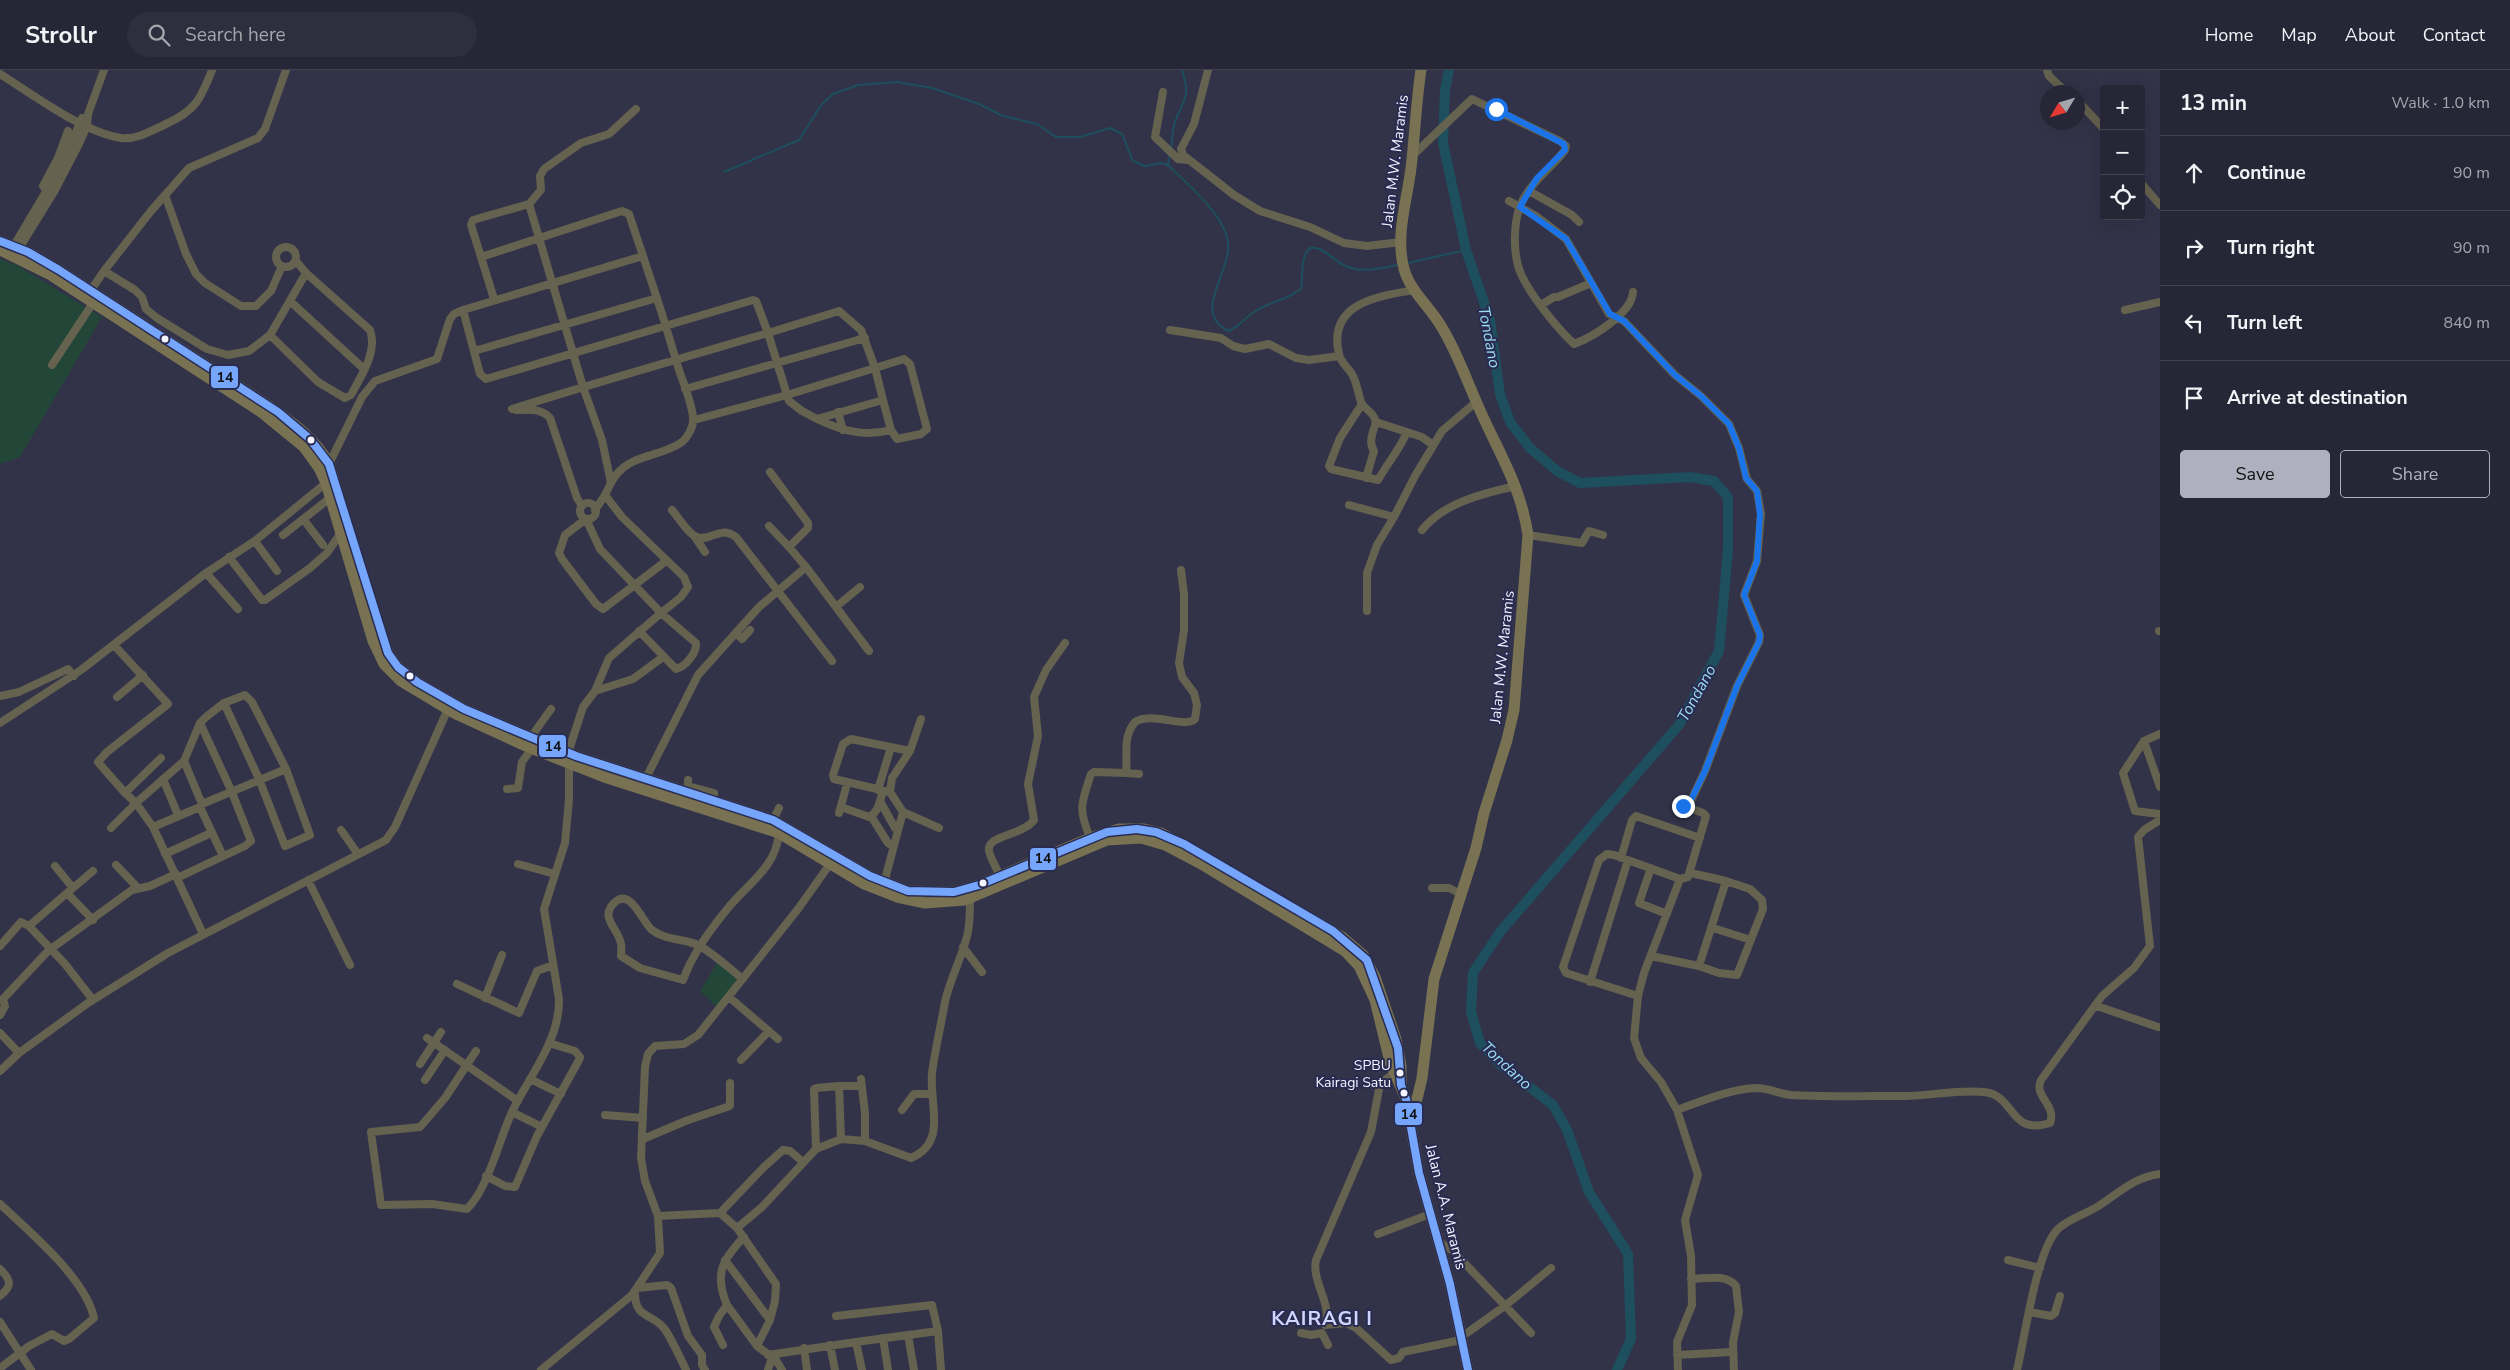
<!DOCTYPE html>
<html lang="en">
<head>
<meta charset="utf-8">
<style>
	body { margin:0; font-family:"Nunito Sans",sans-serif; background:#2e2e3e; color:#f1f3f6 }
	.controls { position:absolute; right:15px; top:15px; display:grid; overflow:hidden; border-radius:5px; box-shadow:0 5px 20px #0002 }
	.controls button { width:45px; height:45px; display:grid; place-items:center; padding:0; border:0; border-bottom:1px solid #424351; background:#262636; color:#f1f3f6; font:25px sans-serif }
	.compass { position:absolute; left:2040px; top:15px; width:45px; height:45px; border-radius:50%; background:#262636; box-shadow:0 5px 20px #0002; rotate:232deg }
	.stop { position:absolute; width:15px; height:15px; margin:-11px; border:4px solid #1a73e8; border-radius:50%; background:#fff }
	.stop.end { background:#1a73e8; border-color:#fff; box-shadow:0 1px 5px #0008 }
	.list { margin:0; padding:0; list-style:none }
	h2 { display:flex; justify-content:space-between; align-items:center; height:65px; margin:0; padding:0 20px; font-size:21px }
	h2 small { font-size:16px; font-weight:400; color:#a4a5ad }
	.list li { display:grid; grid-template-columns:32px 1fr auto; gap:15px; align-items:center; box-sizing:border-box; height:75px; padding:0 20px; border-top:1px solid #424351 }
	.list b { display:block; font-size:19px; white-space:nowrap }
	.list em { font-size:16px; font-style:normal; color:#a4a5ad }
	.actions { display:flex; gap:10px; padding:15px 20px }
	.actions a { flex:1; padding:11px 0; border:1px solid #afb0bf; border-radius:5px; text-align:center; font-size:18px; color:#afb0bf }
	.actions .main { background:#afb0bf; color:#111 }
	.icon { flex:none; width:28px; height:28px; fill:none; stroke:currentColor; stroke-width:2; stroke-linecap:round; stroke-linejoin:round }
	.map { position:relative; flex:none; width:2160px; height:1300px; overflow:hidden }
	header { display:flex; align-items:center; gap:30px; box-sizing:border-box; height:70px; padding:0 25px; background:#262636; border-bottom:1px solid #424351 }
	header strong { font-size:24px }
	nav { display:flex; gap:28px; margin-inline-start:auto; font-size:18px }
	.search { width:350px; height:45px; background:#2e2e3e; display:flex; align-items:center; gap:12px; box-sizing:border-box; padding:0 18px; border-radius:28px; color:#a4a5ad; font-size:19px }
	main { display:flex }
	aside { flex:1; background:#262636 }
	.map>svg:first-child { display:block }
	.green { fill:#224637 }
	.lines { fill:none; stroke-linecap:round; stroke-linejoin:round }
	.stream { stroke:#1d4f5f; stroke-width:2 }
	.river { stroke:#1d4f5f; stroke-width:10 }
	.minor { stroke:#65624f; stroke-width:8 }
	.highway { stroke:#787253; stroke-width:11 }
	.bus-1-casing { stroke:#292b51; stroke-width:11 }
	.bus-1 { stroke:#75a6fc; stroke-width:8 }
	.route { stroke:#1a73e8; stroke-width:6 }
	.bus-dot { fill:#f3f4ff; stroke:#292b51; stroke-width:2 }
	.labels { text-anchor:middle; stroke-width:4; stroke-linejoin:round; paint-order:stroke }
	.bus-label { font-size:14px; fill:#f3f4ff; stroke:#292b51; text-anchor:end }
	.street-label { font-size:15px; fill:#f3f4ff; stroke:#292b51 }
	.water-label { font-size:16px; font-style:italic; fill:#98dbf0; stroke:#292b51 }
	.district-label { font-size:20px; font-weight:bold; letter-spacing:1px; fill:#cfd5fc; stroke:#292b51 }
	.line-badge { stroke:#292b51; stroke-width:2 }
	.pale-badge-label { font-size:14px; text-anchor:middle; font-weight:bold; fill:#111 }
</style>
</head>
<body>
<header>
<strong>Strollr</strong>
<div class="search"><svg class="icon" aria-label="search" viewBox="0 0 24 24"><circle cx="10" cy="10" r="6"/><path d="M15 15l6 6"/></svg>Search here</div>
<nav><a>Home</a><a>Map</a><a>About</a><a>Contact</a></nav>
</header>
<main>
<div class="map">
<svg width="2160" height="1300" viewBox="0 0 2160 1300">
	<rect width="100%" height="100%" fill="#323348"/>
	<path class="green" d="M 0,189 L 18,196 L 102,247 L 20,387 L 0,394 Z
		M 717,893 L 740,910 L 718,938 L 700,921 Z"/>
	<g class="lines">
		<path class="stream" d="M 1171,79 C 1172,70 1172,60 1175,52 C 1184,28 1191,28 1182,0
			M 1168,94 L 1170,84
			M 724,102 L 799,70 L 821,35 L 833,24 L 858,15 L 897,12 L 932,18 L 979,34 L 1003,46 L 1037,54 L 1056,67 L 1080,67 L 1110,58 L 1122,64 L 1133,91 L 1145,96 L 1161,93 L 1168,95 C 1187,114 1224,144 1228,172 C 1232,202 1190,243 1229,261 C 1239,256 1245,248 1254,242 C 1269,232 1287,230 1301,219 C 1303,207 1300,186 1310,178 C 1323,175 1335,193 1348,197 C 1363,203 1383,198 1398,195
			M 1408,193 L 1466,180"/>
		<path class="river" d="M 1449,0 L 1445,20 L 1443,73 L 1466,180 L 1490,250 L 1500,324 L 1510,352 L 1530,378 L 1557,401 L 1580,413 L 1690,407 L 1714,411 L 1728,427 L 1728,480 L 1719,581 L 1679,655 L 1500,862 L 1473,903 L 1471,942 L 1480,973 L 1501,995 L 1553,1035 L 1567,1060 L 1589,1122 L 1628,1184 L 1631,1269 L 1617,1300"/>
		<path class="minor" d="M 1208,0 L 1194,54 L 1181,79 L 1183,85 L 1234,125 L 1260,141 L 1310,157 L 1344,173 L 1367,176 L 1401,172
			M 2047,0 L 2049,6 L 2066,22
			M 0,4 C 32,24 84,63 121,68 C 136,70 151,61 164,55 C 195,41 200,31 212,0
			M 1163,22 L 1155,67 L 1178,89 L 1188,90
			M 2078,31 L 2104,59
			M 1412,86 L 1472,29 L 1560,71 L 1566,76 L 1565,80 C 1550,100 1529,113 1520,136 C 1513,155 1513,186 1521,204 C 1531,226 1557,258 1574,274 C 1593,267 1632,243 1633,222
			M 2141,113 L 2160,135
			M 47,121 L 43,116 L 58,88 L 68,61
			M 1529,121 L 1572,145 L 1579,152
			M 165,125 L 186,184 L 196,204 L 205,213 L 241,236 L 256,236 L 271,221 L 282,196
			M 1509,131 L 1536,146 L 1566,169 L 1609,244 L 1624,251 L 1675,305 L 1701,326 L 1729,354 L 1739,378 L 1747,409 L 1757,421 L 1761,444 L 1757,491 L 1744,525 L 1760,565 L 1759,572 L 1737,616 L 1705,701 L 1688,737
			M 529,134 L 541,120 L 540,106 L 544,99 L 581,73 L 609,64 L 636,39
			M276 187a10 10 0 1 1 20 0a10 10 0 1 1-20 0Z
			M 12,179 L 61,96 L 82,48
			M 17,182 L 54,122 L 79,74 L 87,56 L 88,44 L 104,0
			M 481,187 L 471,155 L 473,150 L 529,134 L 583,317 L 602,370 L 611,413 L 605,425 L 622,447 L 684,507 L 688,517 L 681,527 L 661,543 L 600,479 L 586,449 L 565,465 L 559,483 L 562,489 L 596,534 L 603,539 L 666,491
			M 104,201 L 151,141 L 189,98 L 258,68 L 265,59 L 286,0
			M 91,220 L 104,201 L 135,220 L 142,227 L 146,239 L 157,248 L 207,279 L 228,285 L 249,281 L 270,265 L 306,203 L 296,191
			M 1415,220 C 1378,226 1327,233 1339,284 C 1340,292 1349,298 1353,306 C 1357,314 1358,323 1361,332 C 1365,341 1373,340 1376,352 L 1422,367 L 1433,375
			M 494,229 L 481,187 L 622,141 L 629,144 L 643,186
			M 291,232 L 364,299
			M 1541,235 L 1554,227 L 1558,227 L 1591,213
			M 2125,240 L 2160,232
			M 1170,260 L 1221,268 L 1233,276 L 1245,279 L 1269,274 L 1296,288 L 1309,290 L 1339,286
			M 270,265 L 318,312 L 345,328 L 351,325 C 361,306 378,282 370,260 L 306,203
			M 474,281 L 657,228
			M 52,295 L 93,233
			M 685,319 L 865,268
			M 1362,334 L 1340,368 L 1329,396 L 1331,399 L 1378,410 C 1387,394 1400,379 1407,362
			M 512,339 C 597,312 682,288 768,263 L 756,231 L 753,230 L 486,309 L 480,304 L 463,240 L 643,186 C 656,224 668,262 679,300 C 684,315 692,333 693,348 C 694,356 688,367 682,372 C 658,389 626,383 611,413
			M 516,340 C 529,340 541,338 550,348 L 577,428 L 582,436
			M 838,342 L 843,360
			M 817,349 C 842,361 865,367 891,360 L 883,330
			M 694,350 L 787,325 L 768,263 L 839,241 L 861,260 L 875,298 L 787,325 L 789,331 L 802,341 L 817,349 L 883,330 L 875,298 L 904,289 L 910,294 L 927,359 L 921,364 L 897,369 L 891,360
			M 329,394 L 362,327 L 375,311 L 437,289 L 450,249 L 454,244 L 463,240
			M 1366,408 L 1374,381 C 1368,372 1373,362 1376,352
			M580 441a8 8 0 1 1 16 0a8 8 0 1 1-16 0Z
			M 1349,435 L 1394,447
			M 595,440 L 605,425
			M 672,440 C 679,448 688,464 697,467 C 711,472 719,455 736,467 L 832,591
			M 304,450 L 323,475
			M 769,456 L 789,477
			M 1422,460 C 1443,433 1484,423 1516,416
			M 283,465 L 330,428
			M 1528,465 L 1582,473 L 1589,461 L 1603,465
			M 695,467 L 705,482
			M 255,471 L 277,501
			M 229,487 L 262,530 L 265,530 L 310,498 L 327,483 L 340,464
			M 806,497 L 869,581
			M 206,503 L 238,539
			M 837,536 L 860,517
			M 1367,541 L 1367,503 L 1377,475 L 1394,447 L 1415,406 L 1442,361 L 1476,332
			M 2159,561 L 2160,561
			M 736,563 L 742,569 L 750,560
			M 114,575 L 168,634 L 107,682 L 98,692 L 125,723 L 161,688
			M 595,621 L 633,609 L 663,587
			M 0,626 L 19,622 L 68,599 L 74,606
			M 117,627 L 143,605
			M 921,649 L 910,681 L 892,708 L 890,722 L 903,742 L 939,758
			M 0,653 L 81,600 L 206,503 L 256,470 L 326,413
			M 2160,664 L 2144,671 L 2123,703 L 2135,741 L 2160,744
			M 531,667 L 551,639
			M 2144,671 L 2160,717
			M 568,683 L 583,637 L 595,621 L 609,588 L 661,543 L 696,573 C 697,583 685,597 676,599 L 639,561
			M 184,691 L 202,734
			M 1126,703 L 1139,704
			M 163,709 L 178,745
			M 645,710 L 698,605 L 759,537 L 806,497 L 789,477 L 808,458 L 808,453 L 770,402
			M 688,710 L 688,716 L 714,723 L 713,732
			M 507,719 L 518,718 L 522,692 L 532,678
			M 878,720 L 891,677
			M 890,722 L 834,709 L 833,705 L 843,674 L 851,669 L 910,681
			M 880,731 L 895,758 L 898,759
			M 200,737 L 223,786
			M 841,737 L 869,747 C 879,742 880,730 883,721
			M 839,743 L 847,714
			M 871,746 L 888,773 L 893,776
			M 773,750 L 779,738
			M 153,757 L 200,737 L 202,734 L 286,699
			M 111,758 L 136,733 L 125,723
			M 341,760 L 358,784
			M 1090,768 C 1078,738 1081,734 1091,704 L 1094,702 L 1126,703 C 1128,684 1122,668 1135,652 C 1153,641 1185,659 1195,649 L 1197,635 L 1194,623 L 1182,607 L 1179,593 L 1184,560 L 1184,524 L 1181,500
			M 165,784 L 211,763
			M 1621,788 L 1632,750 L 1636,746 L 1700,768
			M 518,794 L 555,804
			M 116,795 L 138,818
			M 55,796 L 73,818
			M 1651,798 L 1639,833 L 1667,844
			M 1000,807 C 997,798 991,790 989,781 C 986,765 1022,766 1034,750 L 1028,714 L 1038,666 L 1034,627 L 1046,600 L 1065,573
			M 177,808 L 245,776 L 251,771 L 231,720 L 200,653
			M 308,810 L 350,895
			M 884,813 L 903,742
			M 1432,818 L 1449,818 L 1461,824
			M 67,823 L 93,801
			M 1713,858 L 1751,870
			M 203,864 L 153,757 L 136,733 L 184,691 L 200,653 L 206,647 L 224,633 L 245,625 L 252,632 L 286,699 L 310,765 L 285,776 L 259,709 L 224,633
			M 0,876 L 21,852 L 29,856
			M 963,877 L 982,902
			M 1651,886 L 1699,896 L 1726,811 L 1691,803
			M 1699,896 L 1719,903 L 1737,905 L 1763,839 L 1762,830 L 1750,819 L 1726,811
			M 743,909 C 729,898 715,885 700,876 C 685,868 666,871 652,860 C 643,854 631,816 614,833 C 599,848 619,859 621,874 C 622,878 621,882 621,886 L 640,898 L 683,910 C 693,883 710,860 728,838 C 748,813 776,798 779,763
			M 1590,912 L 1628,790
			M 457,914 L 519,943 L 537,901 L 553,895
			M 1638,926 L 1566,903 L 1563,897 L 1599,790 L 1607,784 L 1614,785 L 1680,809 L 1688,807 L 1706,746 L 1703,743 L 1679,734
			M 729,927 L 778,969
			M 485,928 L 502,885
			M 93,930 L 65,894 L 29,856 L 67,823 L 93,850
			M 2097,936 L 2158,957
			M 0,945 L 5,936 L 3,929 L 48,881 L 132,820 L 150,816 L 176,804
			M 0,963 L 19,983
			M 427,968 L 518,1031
			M 476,981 L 445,1028 L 420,1057 L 371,1062 L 381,1135 L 432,1134 L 467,1139 C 488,1119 499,1070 512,1042 C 529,1006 560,971 559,929 L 544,839 L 565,773 L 569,729 L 569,694
			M 741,990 L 769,961
			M 420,994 L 441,962
			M 1398,1000 L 1380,1014 L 1371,1062 L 1316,1190 C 1311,1211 1333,1235 1325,1255 L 1346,1253 L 1356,1258 L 1391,1290 L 1399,1288 L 1403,1282 L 1461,1270
			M 0,1001 L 19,983 L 88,933 L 168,883 L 386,770 L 395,757 L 448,639
			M 530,1009 L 561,1024
			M 425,1010 L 445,980
			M 839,1016 L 862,1016
			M 902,1040 L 914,1024 L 931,1024
			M 1677,1040 C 1702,1031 1730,1019 1757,1018 C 1768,1018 1780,1024 1791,1025 C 1828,1027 1867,1026 1905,1026 C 1931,1026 1958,1019 1984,1022 C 2016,1025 2008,1066 2050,1053 C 2057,1035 2033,1026 2041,1010 L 2102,926 L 2134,898 L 2150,876 L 2138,767 L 2144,760 L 2160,750
			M 512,1042 L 542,1057
			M 605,1045 L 643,1048
			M 643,1069 L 688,1050 L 730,1036 L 730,1013
			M 865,1071 L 911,1088 C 948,1072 929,1035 932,1003 C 935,980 941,955 945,932 C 950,908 963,886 968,862 C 970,851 970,839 970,828
			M 816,1079 L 814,1019 L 816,1018 L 839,1016 L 841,1069 L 865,1071 L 865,1043 L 861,1009
			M 486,1106 L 505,1116 L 515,1117 L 537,1066 L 579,990 L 580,987 L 575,981 L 549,973
			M 0,1134 C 29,1161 86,1209 94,1248 L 69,1269 L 64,1271 L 52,1264 L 29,1276 L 20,1283 L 31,1300
			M 720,1143 L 764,1097 L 783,1080 L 790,1081 L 803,1092
			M 658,1146 L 720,1143 L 737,1158 L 776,1214 L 775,1231 L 770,1250 L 757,1276 L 776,1290 L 782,1300
			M 737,1158 L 762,1137 L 816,1079 L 841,1069
			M 1378,1164 L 1430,1144
			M 1438,1171 L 1453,1181 L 1531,1263
			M 725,1190 L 770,1250
			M 2008,1190 L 2040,1198
			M 0,1199 C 12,1211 12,1216 0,1226
			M 1691,1209 C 1705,1209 1726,1203 1736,1216 L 1739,1242 L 1733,1272 L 1734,1300
			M 637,1218 L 667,1215 L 671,1218 L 688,1266 L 702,1285 L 702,1295 L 705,1300
			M 635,1221 C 634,1251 654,1242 666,1261 C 674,1274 680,1287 686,1300
			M 727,1235 C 714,1204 722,1190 744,1167
			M 2030,1242 L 2051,1246 L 2055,1243 L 2060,1226
			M 836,1246 L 932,1235 L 938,1261
			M 0,1252 L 20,1283 L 0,1298
			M 1301,1263 L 1311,1265 L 1322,1263 L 1328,1275
			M 883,1268 L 888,1300
			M 1460,1268 L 1506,1235 L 1551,1198
			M 723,1275 L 714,1257 L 719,1246 L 727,1235 L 757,1276
			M 830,1275 L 835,1300
			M 804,1278 L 807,1300
			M 768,1285 L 856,1272
			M 1677,1285 L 1732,1282
			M 541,1300 L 632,1225 L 660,1183 L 658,1146 L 645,1111 L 641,1088 L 645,997 L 648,984 L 655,976 L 684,974 L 698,965 L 798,839 L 830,794
			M 768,1300 L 772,1288
			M 862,1300 L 856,1272 L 908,1265
			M 914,1300 L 908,1265 L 938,1261 L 941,1300
			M 1678,1300 L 1677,1272 L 1692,1235 L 1691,1186 L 1685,1150 L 1698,1105 L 1677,1040 L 1661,1012 L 1641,988 L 1634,968 L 1638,926 L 1644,903 L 1680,809
			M 2017,1300 C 2025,1267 2036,1183 2057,1160 C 2067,1149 2087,1144 2100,1135 C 2120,1122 2135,1107 2160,1104"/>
		<path class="highway" d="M 0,171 L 28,182 L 59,200 L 269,336 C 292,352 316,369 329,394 L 379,559 L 388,583 L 398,597 L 417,612 L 464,639 L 576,686 L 773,750 L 870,806 L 908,821 L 954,822 L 979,815 L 1090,768 L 1119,759 L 1144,759 L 1161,763 L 1314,850 L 1342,867 L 1363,885 L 1375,907 L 1396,969 L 1401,996 L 1401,1015
			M 0,180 L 49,204 L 261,342 L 304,377 L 319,398 L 326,413 L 373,571 L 384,594 L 401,611 L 456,644 L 528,677 L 604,707 L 779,763 L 864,814 L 897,827 L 925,833 L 965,830 L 1107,770 L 1141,768 L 1165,775 L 1203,795 L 1345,881 L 1359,896 L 1375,930 L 1390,992 L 1406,1029 L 1419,1103 L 1450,1214 L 1468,1300
			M 1412,1050 L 1422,1008 L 1434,909 L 1476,778 L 1484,743 L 1507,670 L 1514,640 L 1528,465 C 1520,412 1496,379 1476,331 C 1465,306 1456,280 1441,256 C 1430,237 1410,221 1404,199 C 1395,166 1407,131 1411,98 C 1415,65 1416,33 1421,0"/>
		<defs>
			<path id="bus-1" d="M 0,171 L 28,182 L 59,200 L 278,342 L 310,369 L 329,394 L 388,583 L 398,597 L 417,612 L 464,639 L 576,686 L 773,750 L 870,806 L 908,821 L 954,822 L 979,815 L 1107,762 L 1137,759 L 1156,762 L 1184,774 L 1333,861 L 1367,890 L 1398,978 L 1401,1015 L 1406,1029 L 1419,1103 L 1450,1214 L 1468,1300"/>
		</defs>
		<use href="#bus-1" class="bus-1-casing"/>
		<use href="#bus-1" class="bus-1"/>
	</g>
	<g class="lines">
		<path class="route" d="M 1496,39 L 1564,74 L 1565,80 L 1537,108 L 1520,137 L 1566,169 L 1610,244 L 1624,251 L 1675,305 L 1701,326 L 1729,354 L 1739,378 L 1746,408 L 1757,421 L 1760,444 L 1757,491 L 1744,525 L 1760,565 L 1759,572 L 1737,616 L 1705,701 L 1688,736 L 1683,736"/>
	</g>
	<g class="bus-dot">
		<circle cx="165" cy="269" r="4.5"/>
		<circle cx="311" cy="370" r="4.5"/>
		<circle cx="410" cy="606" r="4.5"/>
		<circle cx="983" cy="813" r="4.5"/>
		<circle cx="1400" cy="1003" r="4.5"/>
		<circle cx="1404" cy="1023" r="4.5"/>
	</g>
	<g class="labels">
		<g class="bus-label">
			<text x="1391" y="1000">SPBU<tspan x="1391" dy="17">Kairagi Satu</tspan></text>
		</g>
		<g class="street-label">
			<text transform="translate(1395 91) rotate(-83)" y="5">Jalan M.W. Maramis</text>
			<text transform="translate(1502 587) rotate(-84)" y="5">Jalan M.W. Maramis</text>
			<text transform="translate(1446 1137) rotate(76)" y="5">Jalan A.A. Maramis</text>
		</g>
		<g class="water-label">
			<text transform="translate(1490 267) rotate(79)" y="6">Tondano</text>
			<text transform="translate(1696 623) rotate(-61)" y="6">Tondano</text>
			<text transform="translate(1507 995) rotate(43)" y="6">Tondano</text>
		</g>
		<g class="district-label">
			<text x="1322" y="1255">KAIRAGI I</text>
		</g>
	</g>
	<g class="line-badge">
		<rect x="210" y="295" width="29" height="24" rx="5" fill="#75a6fc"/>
		<rect x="538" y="664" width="29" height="24" rx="5" fill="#75a6fc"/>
		<rect x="1029" y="777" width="28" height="24" rx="5" fill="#75a6fc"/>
		<rect x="1394" y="1032" width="29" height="24" rx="5" fill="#75a6fc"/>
	</g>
	<g class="pale-badge-label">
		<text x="225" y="312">14</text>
		<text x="553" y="681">14</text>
		<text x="1043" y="793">14</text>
		<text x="1409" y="1049">14</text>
	</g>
</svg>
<div class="controls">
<button>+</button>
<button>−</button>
<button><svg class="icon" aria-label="locate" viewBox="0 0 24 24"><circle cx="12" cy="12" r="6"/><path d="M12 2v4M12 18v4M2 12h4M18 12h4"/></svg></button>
</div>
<svg class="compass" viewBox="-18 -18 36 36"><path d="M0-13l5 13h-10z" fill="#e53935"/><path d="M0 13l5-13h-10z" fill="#a4a5ad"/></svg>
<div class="stop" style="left:1496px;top:39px"></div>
<div class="stop end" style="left:1683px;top:736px"></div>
</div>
<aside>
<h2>13 min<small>Walk · 1.0 km</small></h2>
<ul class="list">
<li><svg class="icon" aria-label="ahead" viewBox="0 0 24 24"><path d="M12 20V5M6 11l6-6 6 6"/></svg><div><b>Continue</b></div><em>90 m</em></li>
<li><svg class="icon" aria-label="right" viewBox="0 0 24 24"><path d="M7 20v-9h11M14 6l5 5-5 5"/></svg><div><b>Turn right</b></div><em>90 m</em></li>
<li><svg class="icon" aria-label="left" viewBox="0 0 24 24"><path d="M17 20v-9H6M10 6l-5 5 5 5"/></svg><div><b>Turn left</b></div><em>840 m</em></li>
<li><svg class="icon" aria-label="arrive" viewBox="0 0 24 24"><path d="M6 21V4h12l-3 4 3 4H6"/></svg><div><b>Arrive at destination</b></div></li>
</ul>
<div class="actions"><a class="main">Save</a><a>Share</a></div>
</aside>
</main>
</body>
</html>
